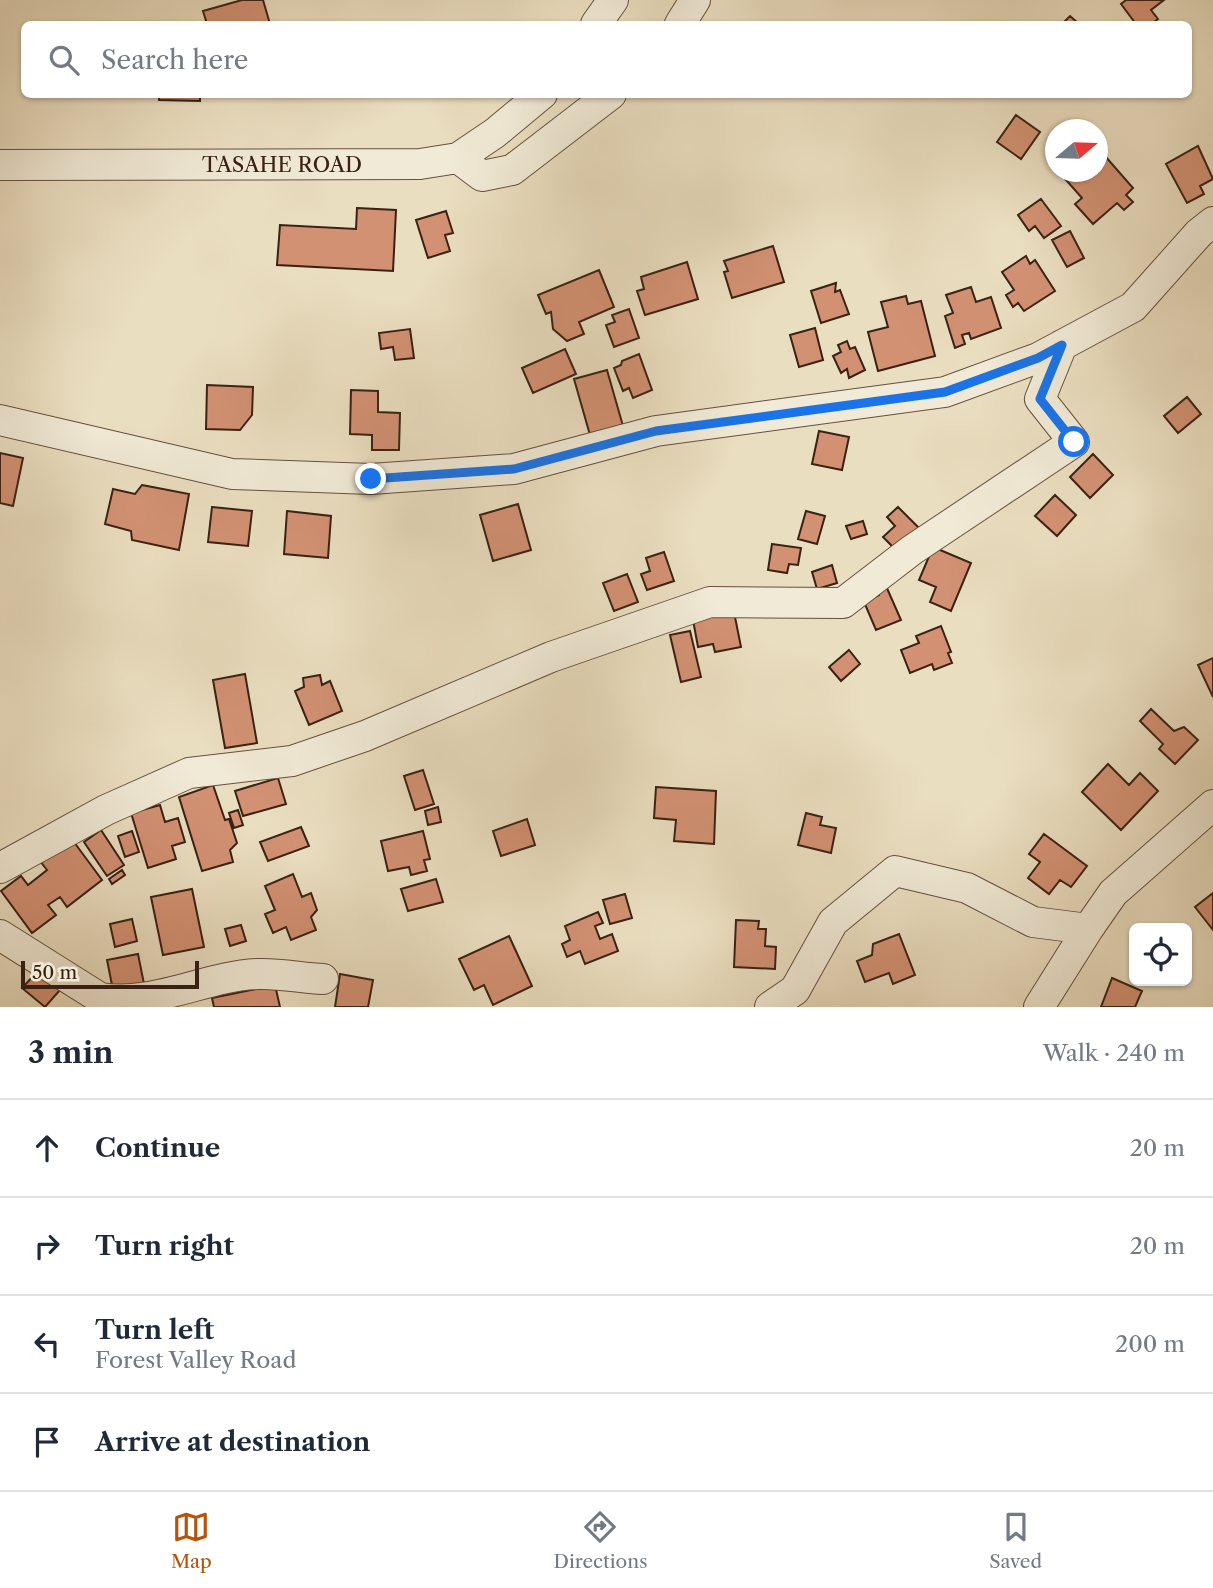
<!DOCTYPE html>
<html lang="en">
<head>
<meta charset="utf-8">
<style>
	body { margin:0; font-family:"Libre Caslon Text",serif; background:#f6f6f7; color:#1f2937 }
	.controls { position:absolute; right:21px; bottom:21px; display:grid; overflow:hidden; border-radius:10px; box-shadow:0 2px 5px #0004 }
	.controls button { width:63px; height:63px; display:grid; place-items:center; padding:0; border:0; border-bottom:2px solid #e0e1e3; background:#fff; color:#1f2937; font:35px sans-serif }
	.compass { position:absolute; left:1045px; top:119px; width:63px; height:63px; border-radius:50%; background:#fff; box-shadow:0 2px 5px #0004; rotate:71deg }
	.scale { position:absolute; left:21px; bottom:18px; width:178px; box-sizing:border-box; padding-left:7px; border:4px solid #3a2113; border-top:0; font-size:19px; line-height:24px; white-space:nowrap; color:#3a2113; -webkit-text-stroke:5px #f1ead6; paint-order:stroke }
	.stop { position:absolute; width:21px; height:21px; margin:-16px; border:5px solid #1a73e8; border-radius:50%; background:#fff }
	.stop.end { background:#1a73e8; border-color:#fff; box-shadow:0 2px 7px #0008 }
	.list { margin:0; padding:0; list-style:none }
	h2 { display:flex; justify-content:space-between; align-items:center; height:91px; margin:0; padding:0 28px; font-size:30px }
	h2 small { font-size:23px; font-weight:400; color:#747a83 }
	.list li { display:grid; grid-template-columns:46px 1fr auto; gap:21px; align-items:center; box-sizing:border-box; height:98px; padding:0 28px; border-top:2px solid #e0e1e3 }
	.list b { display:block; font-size:26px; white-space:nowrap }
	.list p { margin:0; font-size:23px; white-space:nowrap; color:#747a83 }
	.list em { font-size:23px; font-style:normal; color:#747a83 }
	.icon { flex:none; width:38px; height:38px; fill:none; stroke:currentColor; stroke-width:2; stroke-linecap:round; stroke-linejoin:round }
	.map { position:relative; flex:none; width:1213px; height:1007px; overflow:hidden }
	.search { position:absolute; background:#fff; box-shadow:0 2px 5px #0004; left:21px; right:21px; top:21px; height:77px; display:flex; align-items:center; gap:18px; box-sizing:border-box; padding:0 24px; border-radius:10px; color:#747a83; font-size:26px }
	.sheet { height:483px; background:#fff }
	nav { display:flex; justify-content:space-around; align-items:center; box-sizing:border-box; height:98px; border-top:2px solid #e0e1e3; background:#fff; font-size:19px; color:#747a83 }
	nav a { display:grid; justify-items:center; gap:4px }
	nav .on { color:#b45309 }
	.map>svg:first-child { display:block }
	.building { fill:#d29173; stroke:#3a2113; stroke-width:2 }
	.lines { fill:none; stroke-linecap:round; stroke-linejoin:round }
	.minor-casing { stroke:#66503e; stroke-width:32 }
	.minor { stroke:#f1ead6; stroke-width:30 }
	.route { stroke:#1a73e8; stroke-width:9 }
	.labels { text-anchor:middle; stroke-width:7; stroke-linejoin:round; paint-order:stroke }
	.street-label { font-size:21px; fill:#3a2113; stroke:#f1ead6 }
</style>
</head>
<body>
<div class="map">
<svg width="1213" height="1007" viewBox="0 0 1213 1007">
	<rect width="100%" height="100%" fill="#eadec0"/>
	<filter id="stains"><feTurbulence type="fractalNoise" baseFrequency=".00286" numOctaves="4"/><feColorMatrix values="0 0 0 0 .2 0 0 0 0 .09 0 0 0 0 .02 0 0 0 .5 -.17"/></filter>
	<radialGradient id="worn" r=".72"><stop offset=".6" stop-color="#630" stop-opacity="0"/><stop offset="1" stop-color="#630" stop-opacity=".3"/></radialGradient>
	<path class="building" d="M 242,0 L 263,0 L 270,24 L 207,24 L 203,11 Z
		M 1126,0 L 1164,0 L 1151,10 L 1158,19 L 1151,24 L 1136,24 L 1121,4 Z
		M 1070,16 L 1079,24 L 1062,24 Z
		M 159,94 L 200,94 L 200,101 L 159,100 Z
		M 1016,115 L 1040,132 L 1021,159 L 997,142 Z
		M 1198,146 L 1213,179 L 1200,186 L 1204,194 L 1187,203 L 1166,164 Z
		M 1098,148 L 1133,188 L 1126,195 L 1133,202 L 1124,210 L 1117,203 L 1093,224 L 1075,204 L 1082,198 L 1059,172 L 1098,172 Z
		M 1041,199 L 1061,226 L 1044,238 L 1035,226 L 1029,231 L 1018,215 Z
		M 357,208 L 396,210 L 393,271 L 277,265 L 280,225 L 356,229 Z
		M 446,211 L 453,233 L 445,235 L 450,251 L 428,258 L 416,220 Z
		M 1070,231 L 1084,258 L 1067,267 L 1052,240 Z
		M 773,246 L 784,282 L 732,298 L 724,272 L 728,271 L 724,261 Z
		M 1026,256 L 1030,264 L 1035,260 L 1055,291 L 1024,311 L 1018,303 L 1013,307 L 1006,295 L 1014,290 L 1002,272 Z
		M 687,262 L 698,299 L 645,315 L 637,291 L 644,289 L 641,277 Z
		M 599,270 L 614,307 L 579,322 L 584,334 L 567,341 L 553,329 L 551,312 L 546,314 L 538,295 Z
		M 836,283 L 835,292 L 840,290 L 849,314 L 821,323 L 811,291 Z
		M 971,287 L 976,302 L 991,297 L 1001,328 L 971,339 L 969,333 L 962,335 L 965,344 L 955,348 L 945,316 L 953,313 L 946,295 Z
		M 906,296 L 908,304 L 921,301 L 935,356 L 878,371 L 868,332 L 888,327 L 881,302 Z
		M 629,309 L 639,338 L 614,347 L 606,325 L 615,322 L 612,315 Z
		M 815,328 L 823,360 L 799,367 L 790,335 Z
		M 410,329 L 414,358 L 395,360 L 393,347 L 381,349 L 379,333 Z
		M 847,341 L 850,349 L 855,347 L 865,370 L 849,378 L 847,369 L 841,373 L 833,356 L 841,352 L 838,345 Z
		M 565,349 L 576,374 L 533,393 L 522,368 Z
		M 639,354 L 652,390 L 633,398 L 629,388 L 623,391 L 614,368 L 621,365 L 622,361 Z
		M 607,370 L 625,433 L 592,442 L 574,379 Z
		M 207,385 L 253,387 L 252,415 L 240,430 L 206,429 Z
		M 351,390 L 378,391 L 378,412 L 400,413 L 399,450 L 372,450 L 372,435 L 350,434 Z
		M 1187,397 L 1201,414 L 1178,433 L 1164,416 Z
		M 819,431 L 849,437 L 842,470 L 812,464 Z
		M 0,453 L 23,458 L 13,506 L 0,503 Z
		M 1093,454 L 1113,475 L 1090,498 L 1070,477 Z
		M 142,485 L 189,494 L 179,550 L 132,540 L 131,531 L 105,524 L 113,489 L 135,494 Z
		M 1055,495 L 1076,515 L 1057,536 L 1035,516 Z
		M 518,504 L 531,550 L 493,561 L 480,515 Z
		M 212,507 L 252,511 L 248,546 L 208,542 Z
		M 898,507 L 921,530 L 898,552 L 883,537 L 895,526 L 887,517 Z
		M 287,511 L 331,516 L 328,558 L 284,554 Z
		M 806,511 L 825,516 L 817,544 L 798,539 Z
		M 863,521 L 867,534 L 851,539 L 846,526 Z
		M 772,544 L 801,548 L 798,565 L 789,564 L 787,573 L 768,570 Z
		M 933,547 L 971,563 L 951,611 L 930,602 L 936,587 L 919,580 Z
		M 664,552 L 674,581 L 647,590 L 641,574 L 650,571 L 646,558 Z
		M 832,565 L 837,583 L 817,589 L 812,572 Z
		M 627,574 L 638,602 L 614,611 L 603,583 Z
		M 886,586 L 901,620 L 876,630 L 864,602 L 879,595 L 879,589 Z
		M 734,612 L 741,647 L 715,652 L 713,644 L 698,647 L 693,620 Z
		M 941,626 L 951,652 L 948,653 L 952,663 L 934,670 L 932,664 L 910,673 L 901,650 L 919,643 L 916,636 Z
		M 690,631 L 701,677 L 681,682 L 670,635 Z
		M 849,650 L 860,664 L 841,681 L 829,667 Z
		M 1213,658 L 1213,697 L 1198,665 Z
		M 245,674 L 257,743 L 225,748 L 213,680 Z
		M 320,675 L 322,685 L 330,681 L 342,711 L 309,725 L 295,691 L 304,687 L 303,678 Z
		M 1151,709 L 1174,731 L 1184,727 L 1198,740 L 1175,764 L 1159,749 L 1163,744 L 1140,721 Z
		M 1108,764 L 1129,785 L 1140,773 L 1158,791 L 1121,830 L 1082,792 Z
		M 423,770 L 434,804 L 415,810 L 404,776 Z
		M 278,778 L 286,804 L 243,816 L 235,791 Z
		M 213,785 L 225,820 L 229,819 L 237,843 L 230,850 L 233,862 L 202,871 L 179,797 Z
		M 656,787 L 716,791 L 714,844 L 674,841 L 676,820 L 654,818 Z
		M 160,805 L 165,822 L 178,818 L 185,842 L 172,846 L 176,859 L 148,868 L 131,813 Z
		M 438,807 L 441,822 L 428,825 L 425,811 Z
		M 238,810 L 243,825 L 234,828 L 229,813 Z
		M 806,813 L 822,817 L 820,825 L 836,828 L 831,853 L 798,845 Z
		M 527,819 L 535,845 L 501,856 L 493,831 Z
		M 301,827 L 309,846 L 268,861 L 260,842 Z
		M 101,830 L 124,865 L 107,876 L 84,842 Z
		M 132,831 L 139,852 L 125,857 L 118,836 Z
		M 423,831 L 430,859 L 424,860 L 427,871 L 411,875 L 409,867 L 388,871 L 381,841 Z
		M 1044,834 L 1087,866 L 1071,887 L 1060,880 L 1049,894 L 1028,878 L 1040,862 L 1029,854 Z
		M 71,838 L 102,880 L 67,907 L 60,897 L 48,905 L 56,915 L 32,933 L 1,891 L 21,876 L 28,885 L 47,870 L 40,861 Z
		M 122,870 L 125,875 L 112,884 L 109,879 Z
		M 293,874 L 302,897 L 311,893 L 317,910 L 311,917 L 316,930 L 291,940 L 286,927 L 273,933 L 265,914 L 275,910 L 265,886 Z
		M 436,879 L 443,902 L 408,911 L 401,889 Z
		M 192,889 L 204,947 L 163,955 L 151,897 Z
		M 1213,893 L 1213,930 L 1195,907 Z
		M 625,894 L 632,918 L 610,924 L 603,900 Z
		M 598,912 L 603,923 L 595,926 L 600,939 L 612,934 L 618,951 L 585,964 L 580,951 L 567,957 L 562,944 L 570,940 L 565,926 Z
		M 132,919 L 137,941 L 115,947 L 110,924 Z
		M 736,920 L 759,921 L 758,929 L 766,929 L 765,946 L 776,947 L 775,969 L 734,967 Z
		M 241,925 L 246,941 L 230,946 L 225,929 Z
		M 899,934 L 915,975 L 893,984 L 889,973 L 865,982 L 857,961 L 872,955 L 873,944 Z
		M 509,936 L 532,986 L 493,1005 L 484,985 L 474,990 L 459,959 Z
		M 138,954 L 144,984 L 113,990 L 107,960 Z
		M 38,971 L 60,990 L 45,1007 L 22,988 Z
		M 340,974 L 373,980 L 368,1007 L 335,1007 Z
		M 1112,978 L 1142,991 L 1135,1007 L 1101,1007 Z
		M 275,985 L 280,1007 L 214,1007 L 212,998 Z"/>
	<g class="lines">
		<defs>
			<path id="minor" d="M 596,24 L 613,0
				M 680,24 L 695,0
				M 458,158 L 482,176 L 512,170 L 611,94
				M 0,165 L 420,164 L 458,158 L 495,133 L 542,94
				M 0,420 L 232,474 L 371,479 L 514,469 L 656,431 L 945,392 L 1038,358 L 1133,307 L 1199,233 L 1213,222
				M 0,868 L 106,810 L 189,773 L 292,761 L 365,736 L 551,657 L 710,602 L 843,603 L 912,550 L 1074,442 L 1040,399 L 1062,345
				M 0,935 L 100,998 C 153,1007 206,976 258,974 C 279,973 302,978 323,979
				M 770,1007 L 795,990 L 833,922 L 895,871 L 967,888 L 1033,922 L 1088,929 L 1113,893 L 1213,805
				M 1039,1007 L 1088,929"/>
		</defs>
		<use href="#minor" class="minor-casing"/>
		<use href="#minor" class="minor"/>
	</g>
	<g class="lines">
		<path class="route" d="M 371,479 L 514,469 L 656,431 L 945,392 L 1038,358 L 1062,345 L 1040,399 L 1074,442"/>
	</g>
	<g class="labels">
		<g class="street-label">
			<text x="282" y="172">TASAHE ROAD</text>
		</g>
	</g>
	<rect width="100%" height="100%" filter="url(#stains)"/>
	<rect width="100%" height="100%" fill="url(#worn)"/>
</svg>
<div class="controls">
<button><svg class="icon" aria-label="locate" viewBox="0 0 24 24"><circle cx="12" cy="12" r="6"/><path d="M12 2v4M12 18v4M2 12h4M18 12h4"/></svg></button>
</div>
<svg class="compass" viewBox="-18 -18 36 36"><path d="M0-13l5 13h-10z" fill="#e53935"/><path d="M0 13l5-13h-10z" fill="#747a83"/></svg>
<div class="scale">50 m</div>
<div class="stop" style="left:1074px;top:442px"></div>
<div class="stop end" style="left:371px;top:479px"></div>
<div class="search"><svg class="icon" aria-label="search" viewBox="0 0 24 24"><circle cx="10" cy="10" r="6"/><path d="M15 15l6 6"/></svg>Search here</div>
</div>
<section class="sheet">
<h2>3 min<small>Walk · 240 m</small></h2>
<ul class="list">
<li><svg class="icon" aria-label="ahead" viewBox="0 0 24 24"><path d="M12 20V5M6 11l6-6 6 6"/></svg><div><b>Continue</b></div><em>20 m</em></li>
<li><svg class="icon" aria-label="right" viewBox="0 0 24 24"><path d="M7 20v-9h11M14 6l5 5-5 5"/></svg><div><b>Turn right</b></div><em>20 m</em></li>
<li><svg class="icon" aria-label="left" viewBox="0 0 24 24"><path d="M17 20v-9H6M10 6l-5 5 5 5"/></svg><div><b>Turn left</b><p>Forest Valley Road</p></div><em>200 m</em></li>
<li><svg class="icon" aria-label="arrive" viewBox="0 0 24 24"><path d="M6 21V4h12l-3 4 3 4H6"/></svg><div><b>Arrive at destination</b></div></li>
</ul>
</section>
<nav>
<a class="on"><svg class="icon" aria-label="map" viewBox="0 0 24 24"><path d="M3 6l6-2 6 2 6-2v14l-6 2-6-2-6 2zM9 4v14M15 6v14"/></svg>Map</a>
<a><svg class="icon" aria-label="directions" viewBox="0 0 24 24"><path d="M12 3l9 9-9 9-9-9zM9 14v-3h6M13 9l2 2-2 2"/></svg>Directions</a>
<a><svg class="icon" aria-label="saved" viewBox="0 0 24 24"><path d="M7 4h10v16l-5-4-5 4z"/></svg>Saved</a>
</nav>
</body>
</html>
